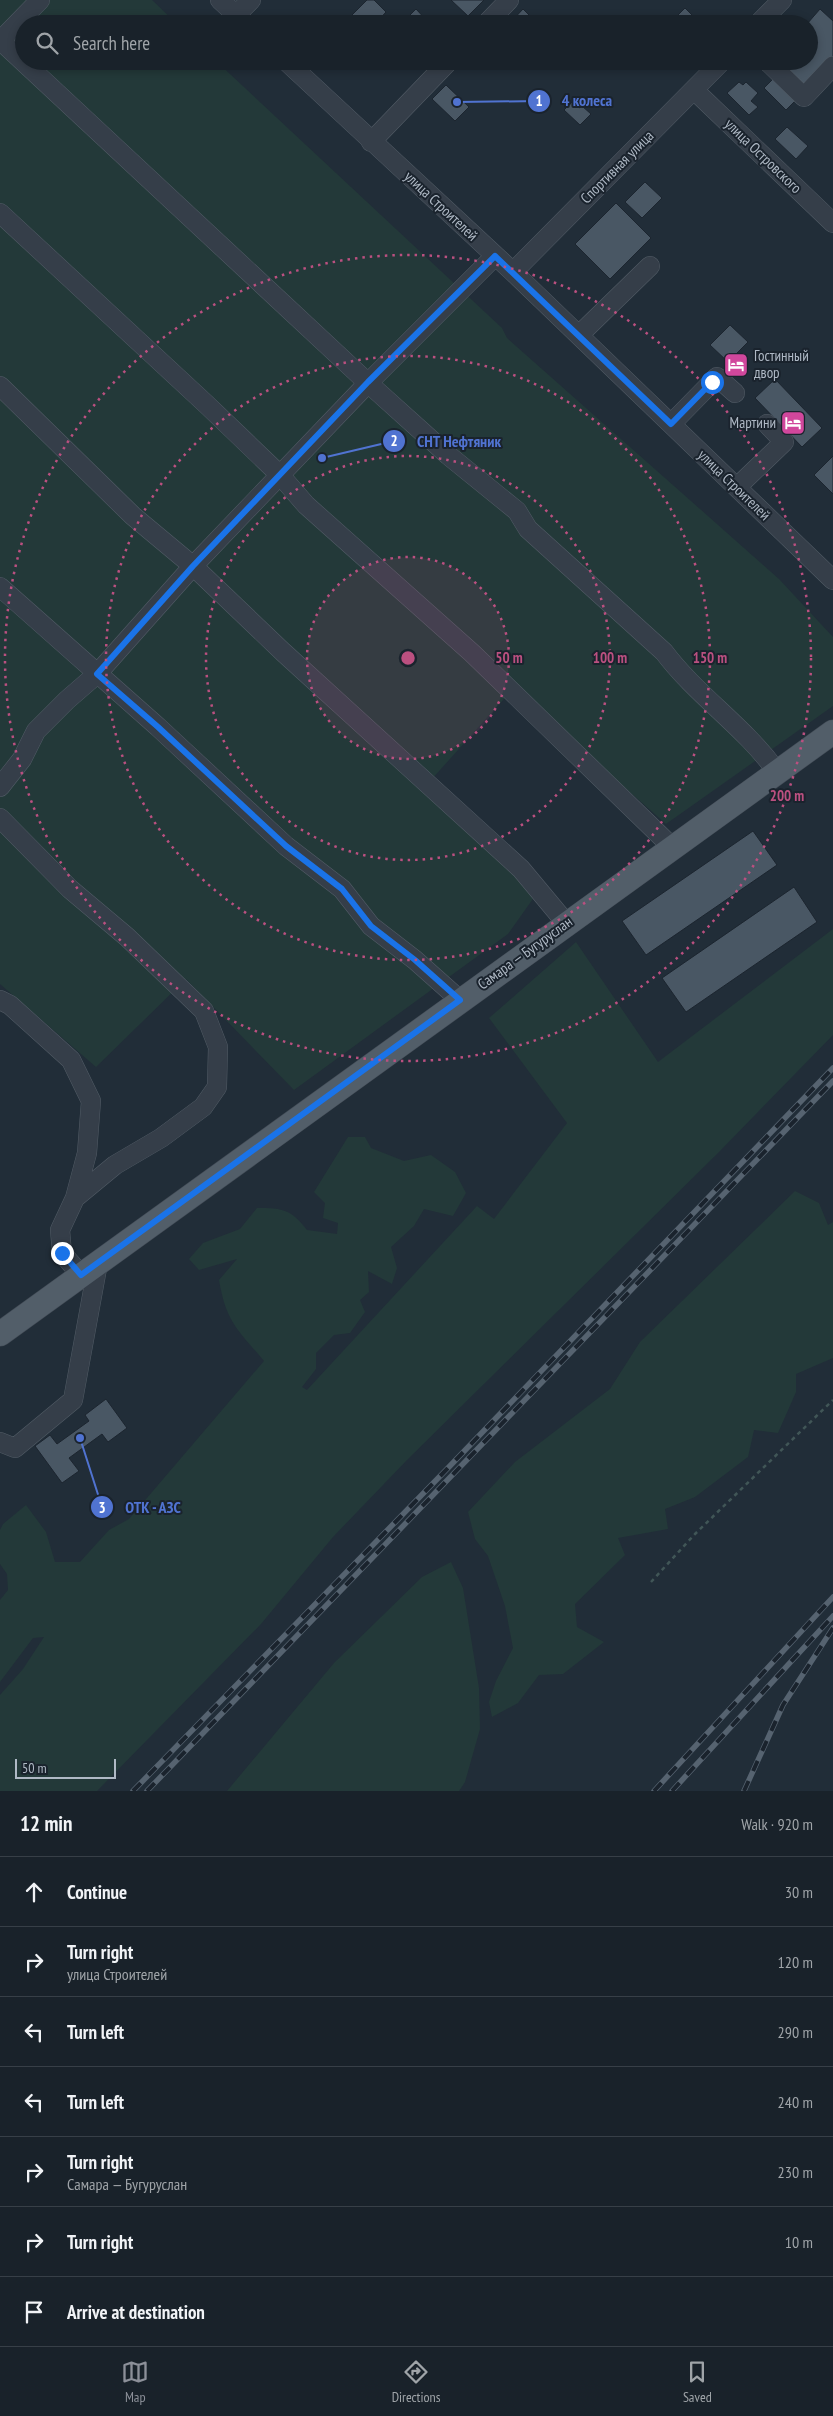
<!DOCTYPE html>
<html lang="en">
<head>
<meta charset="utf-8">
<style>
	body { margin:0; font-family:"PT Sans Narrow",sans-serif; background:#222a32; color:#f1f3f6 }
	.scale { position:absolute; left:15px; bottom:12px; width:101px; box-sizing:border-box; padding-left:5px; border:2px solid #afb9c5; border-top:0; font-size:14px; line-height:18px; white-space:nowrap; color:#afb9c5; -webkit-text-stroke:4px #1a232d; paint-order:stroke }
	.stop { position:absolute; width:15px; height:15px; margin:-11px; border:4px solid #1a73e8; border-radius:50%; background:#fff }
	.stop.end { background:#1a73e8; border-color:#fff; box-shadow:0 1px 5px #0008 }
	.list { margin:0; padding:0; list-style:none }
	h2 { display:flex; justify-content:space-between; align-items:center; height:65px; margin:0; padding:0 20px; font-size:21px }
	h2 small { font-size:16px; font-weight:400; color:#9fa4a8 }
	.list li { display:grid; grid-template-columns:32px 1fr auto; gap:15px; align-items:center; box-sizing:border-box; height:70px; padding:0 20px; border-top:1px solid #373f47 }
	.list b { display:block; font-size:19px; white-space:nowrap }
	.list p { margin:0; font-size:16px; white-space:nowrap; color:#9fa4a8 }
	.list em { font-size:16px; font-style:normal; color:#9fa4a8 }
	.icon { flex:none; width:28px; height:28px; fill:none; stroke:currentColor; stroke-width:2; stroke-linecap:round; stroke-linejoin:round }
	.map { position:relative; flex:none; width:833px; height:1791px; overflow:hidden }
	.search { position:absolute; background:#19222a; box-shadow:0 2px 8px #0003; left:15px; right:15px; top:15px; height:55px; display:flex; align-items:center; gap:12px; box-sizing:border-box; padding:0 18px; border-radius:28px; color:#9fa4a8; font-size:19px }
	.sheet { height:555px; background:#19222a }
	nav { display:flex; justify-content:space-around; align-items:center; box-sizing:border-box; height:70px; border-top:1px solid #373f47; background:#19222a; font-size:14px; color:#9fa4a8 }
	nav a { display:grid; justify-items:center; gap:2px }
	nav .on { color:#8c9099 }
	.map>svg:first-child { display:block }
	.green { fill:#233939 }
	.building { fill:#495764; stroke:#1c252f }
	.lines { fill:none; stroke-linecap:round; stroke-linejoin:round }
	.minor-casing { stroke:#525c66; stroke-width:20 }
	.major-casing { stroke:#414a55; stroke-width:25 }
	.path { stroke:#415657; stroke-width:2.5; stroke-dasharray:4 4; stroke-linecap:butt }
	.minor { stroke:#353e49; stroke-width:19 }
	.major { stroke:#525e69; stroke-width:24 }
	.rail-casing { stroke:#566370; stroke-width:5.5 }
	.rail { stroke:#1a232d; stroke-width:4; stroke-dasharray:11; stroke-linecap:butt }
	.route { stroke:#1a73e8; stroke-width:6 }
	.ring { fill:none; stroke:#bb5080; stroke-width:2.5; stroke-dasharray:2.5 5 }
	.labels { text-anchor:middle; stroke-width:4; stroke-linejoin:round; paint-order:stroke }
	.street-label { font-size:15px; fill:#afb9c5; stroke:#1a232d }
	.poi-label { font-size:15px; fill:#afb9c5; stroke:#1a232d; text-anchor:start }
	.centre { fill:#bb5080; stroke:#1a232d; stroke-width:2.5 }
	.ring-label { font-size:15px; text-anchor:middle; font-weight:bold; fill:#bb5080; stroke:#1a232d; stroke-width:4; stroke-linejoin:round; paint-order:stroke }
	.leader { fill:none; stroke:#5073d1; stroke-width:2 }
	.callout-dot { fill:#5073d1; stroke:#1a232d; stroke-width:2 }
	.mark-label { font-size:15px; text-anchor:middle; font-weight:bold; fill:#fff }
	.callout-label { font-size:16px; text-anchor:middle; font-weight:bold; fill:#5073d1; stroke:#1a232d; stroke-width:4; stroke-linejoin:round; paint-order:stroke }
</style>
</head>
<body>
<div class="map">
<svg width="833" height="1791" viewBox="0 0 833 1791">
	<rect width="100%" height="100%" fill="#212d38"/>
	<path class="green" d="M 0,0 L 152,0 L 177,24 L 24,24 L 24,61 L 216,61 L 502,328 L 507,338 L 779,579 L 833,637 L 833,706 L 666,824 L 513,689 L 422,790 L 516,871 L 535,896 L 508,934 L 294,1090 L 186,979 L 96,1067 L 0,984 Z
		M 833,929 L 833,1035 L 719,1152 L 407,1460 L 333,1537 L 261,1624 L 97,1791 L 0,1791 L 0,1695 L 23,1669 L 44,1637 L 33,1638 L 0,1682 L 0,1600 L 8,1590 L 7,1574 L 0,1564 L 0,1530 L 3,1524 L 26,1505 L 46,1532 L 55,1562 L 80,1562 L 109,1530 L 129,1519 L 264,1361 C 238,1330 226,1322 219,1280 L 237,1259 L 199,1270 L 189,1259 L 203,1243 L 240,1229 L 257,1208 C 282,1208 291,1209 307,1230 L 337,1234 L 338,1223 L 323,1218 L 325,1203 L 314,1192 L 348,1137 L 365,1137 L 371,1148 L 404,1161 L 431,1155 L 455,1172 L 466,1193 L 453,1216 L 424,1209 L 414,1226 L 391,1247 L 397,1268 L 392,1284 L 368,1271 L 369,1292 L 360,1300 L 365,1312 L 350,1333 L 334,1335 L 316,1353 L 316,1369 L 302,1387 L 307,1390 L 477,1206 L 494,1219 L 567,1123 L 489,1018 L 576,942 L 658,1062 Z
		M 795,1191 L 819,1203 L 828,1225 L 833,1222 L 833,1358 L 796,1374 L 796,1392 L 778,1433 L 754,1430 L 748,1457 L 695,1497 L 665,1509 L 668,1529 L 618,1538 L 625,1555 L 575,1604 L 577,1627 L 604,1642 L 563,1674 L 539,1675 L 518,1703 L 492,1717 L 489,1702 L 496,1681 L 513,1648 L 505,1606 L 488,1556 L 475,1539 L 468,1512 L 515,1462 L 610,1389 L 640,1342 Z
		M 451,1562 L 463,1588 L 479,1688 L 480,1729 L 465,1782 L 459,1791 L 227,1791 L 334,1663 L 422,1577 Z"/>
	<path class="building" d="M 367,0 L 374,0 L 386,12 L 375,24 L 359,24 L 351,16 Z
		M 451,0 L 484,0 L 468,16 Z
		M 685,8 L 701,24 L 669,24 Z
		M 416,9 L 430,24 L 412,24 L 407,18 Z
		M 523,9 L 533,19 L 529,24 L 509,24 Z
		M 820,9 L 833,21 L 833,60 L 805,89 L 775,61 L 809,61 L 809,24 L 807,24 Z
		M 774,78 L 796,100 L 786,110 L 764,88 Z
		M 739,82 L 743,85 L 746,82 L 758,93 L 751,101 L 758,107 L 749,115 L 727,93 Z
		M 446,85 L 469,107 L 455,121 L 432,99 Z
		M 573,101 L 579,108 L 582,106 L 591,114 L 580,125 L 564,110 Z
		M 787,127 L 808,146 L 796,159 L 775,139 Z
		M 645,182 L 662,198 L 642,218 L 625,202 Z
		M 616,203 L 651,238 L 610,279 L 575,244 Z
		M 730,325 L 748,342 L 728,362 L 710,345 Z
		M 775,379 L 822,428 L 802,447 L 755,398 Z
		M 833,456 L 833,494 L 814,475 Z
		M 753,831 L 777,865 L 646,955 L 622,921 Z
		M 794,887 L 817,922 L 686,1012 L 662,978 Z
		M 106,1399 L 127,1428 L 108,1442 L 102,1434 L 69,1458 L 79,1471 L 62,1483 L 35,1446 L 50,1435 L 57,1444 L 89,1421 L 85,1415 Z"/>
	<g class="lines">
		<defs>
			<path id="minor" d="M 220,0 L 246,24
				M 236,15 L 251,0
				M 486,24 L 509,0
				M 758,24 L 782,0
				M 0,40 L 368,383 L 448,455 L 517,511 L 528,529 L 664,652 C 697,696 745,727 777,772
				M 0,41 L 40,0
				M 286,61 L 513,272 L 833,580
				M 767,61 L 804,97 L 833,66
				M 694,90 L 833,223
				M 371,142 L 449,61
				M 0,213 L 206,404 L 280,475 L 306,505 L 472,653 L 672,847
				M 513,272 L 722,61
				M 579,335 L 650,266
				M 0,386 L 133,516 L 193,566 L 283,652 L 521,869 L 566,923
				M 671,424 L 717,377 L 735,393
				M 737,487 L 784,442 L 767,424
				M 0,587 L 158,727 L 286,846 L 342,889 L 371,926 L 415,960 L 460,1000
				M 0,787 L 22,759 L 36,731 L 67,700 L 97,674 L 193,566 L 368,383 L 495,256
				M 0,818 L 70,889 L 127,937 L 204,1011 L 218,1047 L 217,1087 L 203,1107 L 161,1138 L 115,1165 L 75,1198 L 60,1230 L 62,1253 L 81,1275
				M 0,1000 L 10,1005 L 71,1060 L 91,1101 L 87,1153 L 75,1198
				M 0,1442 L 15,1448 L 73,1400 L 98,1263"/>
			<path id="major" d="M 0,1334 L 833,732"/>
		</defs>
		<use href="#minor" class="minor-casing"/>
		<use href="#major" class="major-casing"/>
		<path class="path" d="M 651,1582 L 695,1534 L 833,1400"/>
		<use href="#minor" class="minor"/>
		<use href="#major" class="major"/>
		<defs>
			<path id="rail" d="M 133,1791 L 447,1469 L 833,1068
				M 147,1791 L 833,1081
				M 654,1791 L 833,1597
				M 672,1791 L 833,1616
				M 744,1791 L 783,1705 L 833,1628"/>
		</defs>
		<use href="#rail" class="rail-casing"/>
		<use href="#rail" class="rail"/>
	</g>
	<g class="lines">
		<path class="route" d="M 62,1253 L 81,1275 L 460,1000 L 415,960 L 371,926 L 342,889 L 286,846 L 158,727 L 97,674 L 193,566 L 368,382 L 495,256 L 671,424 L 712,382"/>
	</g>
	<circle cx="408" cy="658" r="101" fill="#bb5080" fill-opacity=".12"/>
	<g class="ring">
		<circle cx="408" cy="658" r="101"/>
		<circle cx="408" cy="658" r="202"/>
		<circle cx="408" cy="658" r="302"/>
		<circle cx="408" cy="658" r="403"/>
	</g>
	<defs>
		<symbol id="hotel-square" viewBox="-11 -11 22 22"><rect x="-9" y="-9" width="18" height="18" rx="4" fill="#d1479c" stroke="#1a232d"/><path d="M-6-4.5h1.5V1H6V5H4.5V3h-9V5H-6ZM-4 0a1.8 1.8 0 1 1 3.6 0ZM.5 0V-2.5h3Q6-2.5 6 0Z" fill="#fff"/></symbol>
	</defs>
	<g fill-rule="evenodd">
		<use href="#hotel-square" x="722" y="351" width="28" height="28"/>
		<use href="#hotel-square" x="779" y="409" width="28" height="28"/>
	</g>
	<g class="labels">
		<g class="street-label">
			<text transform="translate(763 156) rotate(44)" y="5">улица Островского</text>
			<text transform="translate(617 167) rotate(-45)" y="5">Спортивная улица</text>
			<text transform="translate(441 206) rotate(43)" y="5">улица Строителей</text>
			<text transform="translate(734 485) rotate(44)" y="5">улица Строителей</text>
			<text transform="translate(525 953) rotate(-36)" y="5">Самара — Бугуруслан</text>
		</g>
		<g class="poi-label">
			<text x="754" y="361">Гостинный<tspan x="754" dy="17">двор</tspan></text>
			<text x="776" y="428" text-anchor="end">Мартини</text>
		</g>
	</g>
	<circle cx="408" cy="658" r="8" class="centre"/>
	<g class="ring-label">
		<text x="509" y="663">50 m</text>
		<text x="610" y="663">100 m</text>
		<text x="710" y="663">150 m</text>
		<text x="787" y="801">200 m</text>
	</g>
	<path class="leader" d="M457 102L539 101M322 458L394 441M80 1438L102 1507"/>
	<g class="callout-dot">
		<circle cx="457" cy="102" r="5"/>
		<circle cx="322" cy="458" r="5"/>
		<circle cx="80" cy="1438" r="5"/>
		<circle cx="539" cy="101" r="12"/>
		<circle cx="394" cy="441" r="12"/>
		<circle cx="102" cy="1507" r="12"/>
	</g>
	<g class="mark-label">
		<text x="539" y="106">1</text>
		<text x="394" y="446">2</text>
		<text x="102" y="1513">3</text>
	</g>
	<g class="callout-label">
		<text x="587" y="106">4 колеса</text>
		<text x="459" y="447">СНТ Нефтяник</text>
		<text x="153" y="1513">ОТК - АЗС</text>
	</g>
</svg>
<div class="scale">50 m</div>
<div class="stop" style="left:712px;top:382px"></div>
<div class="stop end" style="left:62px;top:1253px"></div>
<div class="search"><svg class="icon" aria-label="search" viewBox="0 0 24 24"><circle cx="10" cy="10" r="6"/><path d="M15 15l6 6"/></svg>Search here</div>
</div>
<section class="sheet">
<h2>12 min<small>Walk · 920 m</small></h2>
<ul class="list">
<li><svg class="icon" aria-label="ahead" viewBox="0 0 24 24"><path d="M12 20V5M6 11l6-6 6 6"/></svg><div><b>Continue</b></div><em>30 m</em></li>
<li><svg class="icon" aria-label="right" viewBox="0 0 24 24"><path d="M7 20v-9h11M14 6l5 5-5 5"/></svg><div><b>Turn right</b><p>улица Строителей</p></div><em>120 m</em></li>
<li><svg class="icon" aria-label="left" viewBox="0 0 24 24"><path d="M17 20v-9H6M10 6l-5 5 5 5"/></svg><div><b>Turn left</b></div><em>290 m</em></li>
<li><svg class="icon" aria-label="left" viewBox="0 0 24 24"><path d="M17 20v-9H6M10 6l-5 5 5 5"/></svg><div><b>Turn left</b></div><em>240 m</em></li>
<li><svg class="icon" aria-label="right" viewBox="0 0 24 24"><path d="M7 20v-9h11M14 6l5 5-5 5"/></svg><div><b>Turn right</b><p>Самара — Бугуруслан</p></div><em>230 m</em></li>
<li><svg class="icon" aria-label="right" viewBox="0 0 24 24"><path d="M7 20v-9h11M14 6l5 5-5 5"/></svg><div><b>Turn right</b></div><em>10 m</em></li>
<li><svg class="icon" aria-label="arrive" viewBox="0 0 24 24"><path d="M6 21V4h12l-3 4 3 4H6"/></svg><div><b>Arrive at destination</b></div></li>
</ul>
</section>
<nav>
<a class="on"><svg class="icon" aria-label="map" viewBox="0 0 24 24"><path d="M3 6l6-2 6 2 6-2v14l-6 2-6-2-6 2zM9 4v14M15 6v14"/></svg>Map</a>
<a><svg class="icon" aria-label="directions" viewBox="0 0 24 24"><path d="M12 3l9 9-9 9-9-9zM9 14v-3h6M13 9l2 2-2 2"/></svg>Directions</a>
<a><svg class="icon" aria-label="saved" viewBox="0 0 24 24"><path d="M7 4h10v16l-5-4-5 4z"/></svg>Saved</a>
</nav>
</body>
</html>
